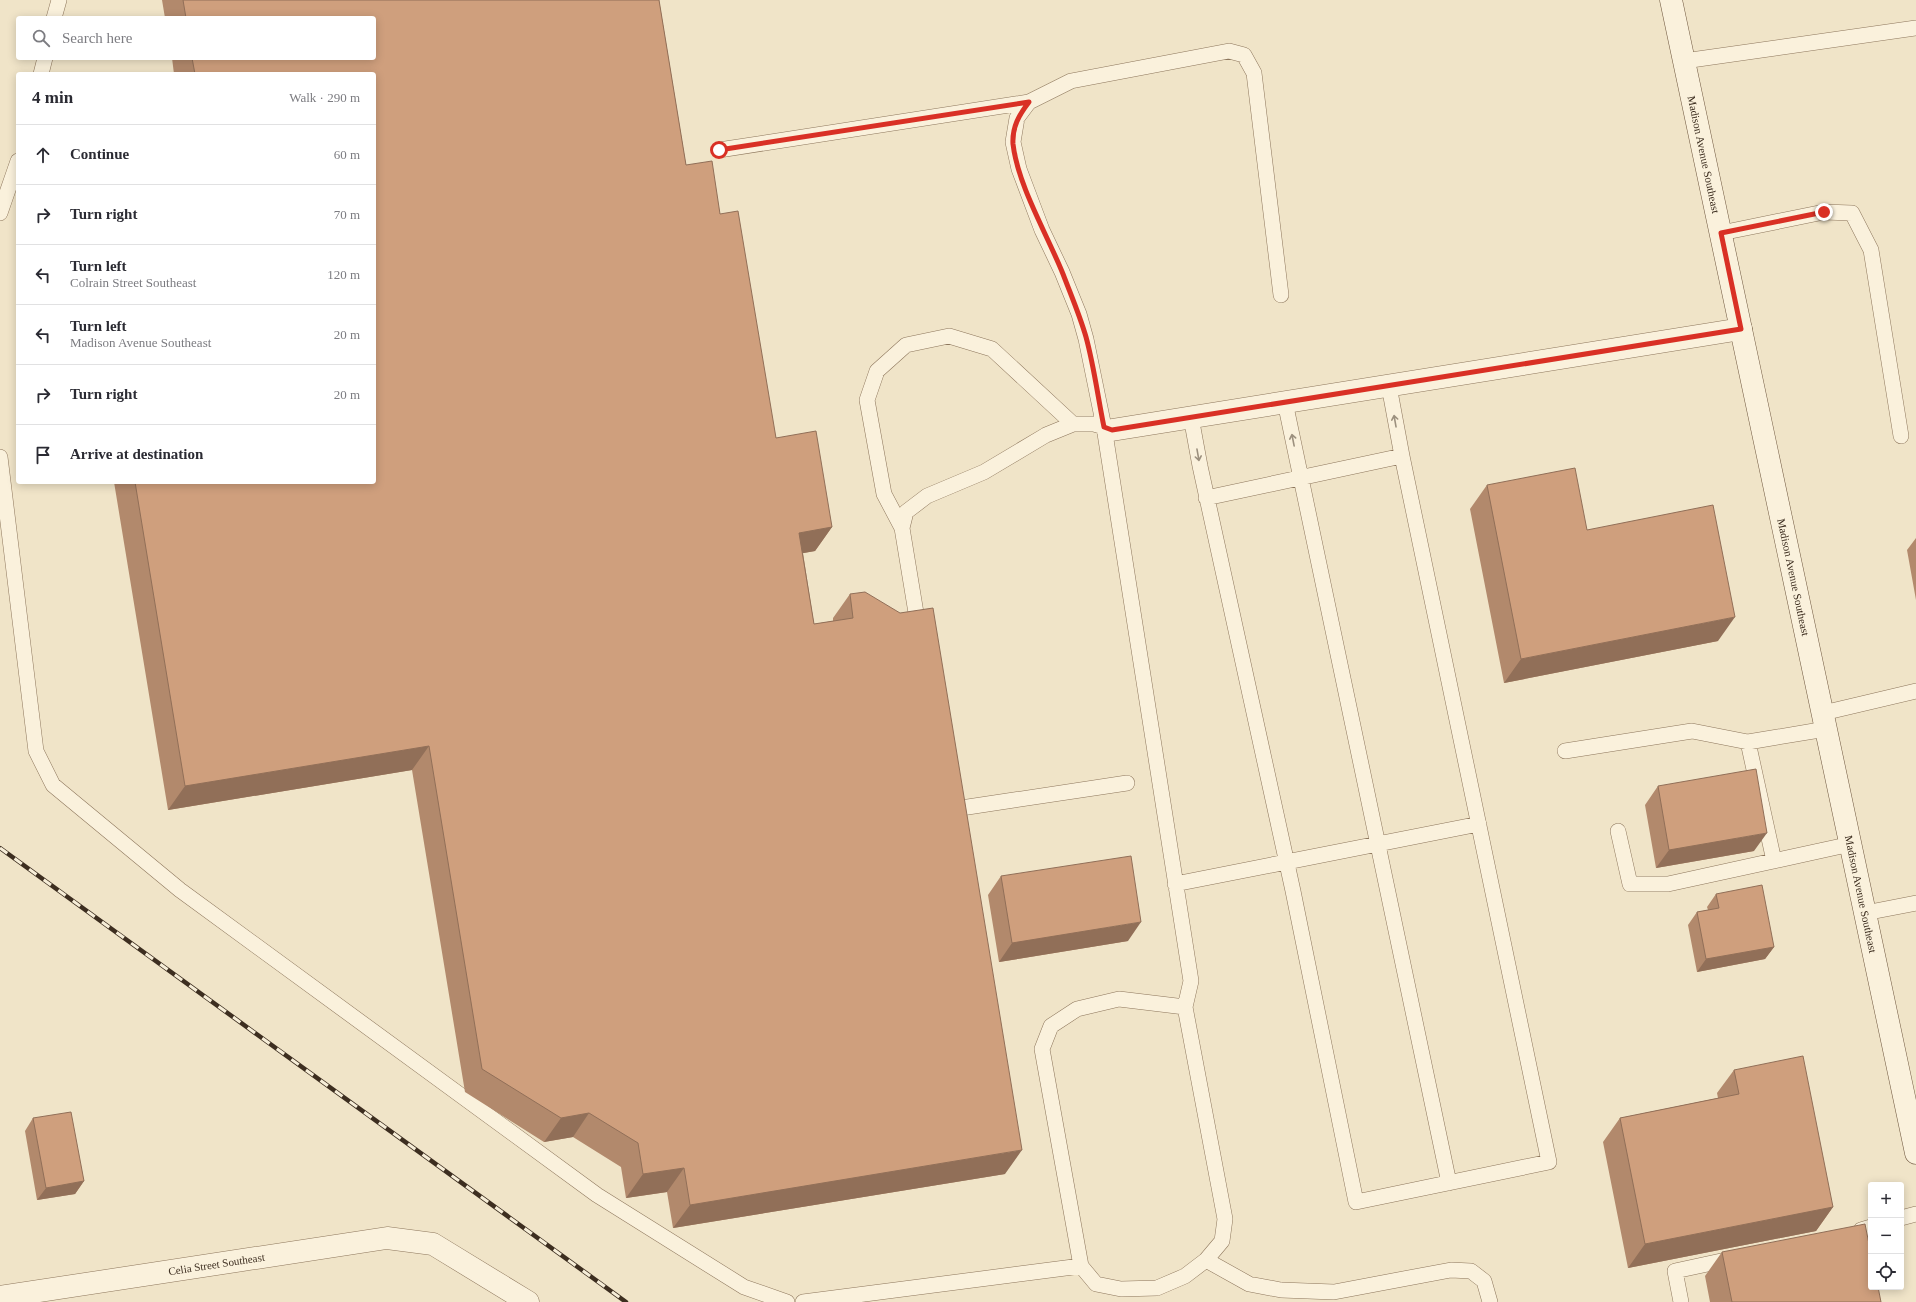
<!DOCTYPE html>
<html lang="en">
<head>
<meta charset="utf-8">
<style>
	body { margin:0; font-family:"Times New Roman",serif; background:#f7f7f7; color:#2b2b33 }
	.controls { position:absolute; right:12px; bottom:12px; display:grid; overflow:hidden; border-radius:4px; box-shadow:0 2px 10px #0003 }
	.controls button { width:36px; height:36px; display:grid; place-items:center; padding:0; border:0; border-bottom:1px solid #e1e1e2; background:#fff; color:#2b2b33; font:20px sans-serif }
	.stop { position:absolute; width:12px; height:12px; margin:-9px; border:3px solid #d93025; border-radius:50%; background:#fff }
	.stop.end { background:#d93025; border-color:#fff; box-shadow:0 1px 4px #0008 }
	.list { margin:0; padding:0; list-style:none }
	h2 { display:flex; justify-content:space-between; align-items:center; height:52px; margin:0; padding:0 16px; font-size:17px }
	h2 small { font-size:13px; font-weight:400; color:#7c7c81 }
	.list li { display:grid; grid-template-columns:26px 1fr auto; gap:12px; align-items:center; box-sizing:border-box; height:60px; padding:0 16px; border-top:1px solid #e1e1e2 }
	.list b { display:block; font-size:15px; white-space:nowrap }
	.list p { margin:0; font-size:13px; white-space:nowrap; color:#7c7c81 }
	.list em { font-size:13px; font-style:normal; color:#7c7c81 }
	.icon { flex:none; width:22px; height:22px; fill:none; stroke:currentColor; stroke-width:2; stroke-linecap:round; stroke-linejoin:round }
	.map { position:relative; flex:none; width:1916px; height:1302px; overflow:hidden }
	.search { position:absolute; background:#fff; box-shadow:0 2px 10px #0003; left:16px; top:16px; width:360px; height:44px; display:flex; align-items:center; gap:10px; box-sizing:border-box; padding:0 14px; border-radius:4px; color:#7c7c81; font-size:15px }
	.panel { position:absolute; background:#fff; box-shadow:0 2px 10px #0003; left:16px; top:72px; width:360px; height:412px; border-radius:4px }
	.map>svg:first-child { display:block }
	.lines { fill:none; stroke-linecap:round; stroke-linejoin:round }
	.lane-casing { stroke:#8d765c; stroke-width:16 }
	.street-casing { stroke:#8d765c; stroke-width:23 }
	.secondary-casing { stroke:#6f573f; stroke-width:23 }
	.lane { stroke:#faf1dc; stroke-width:15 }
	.street { stroke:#faf1dc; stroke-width:22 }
	.secondary { stroke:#faf1dc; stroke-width:22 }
	.rail-casing { stroke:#3d2e20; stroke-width:4.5 }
	.rail { stroke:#f7eed8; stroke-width:3; stroke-dasharray:9; stroke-linecap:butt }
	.wall { fill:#b2896c }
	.shaded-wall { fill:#916f58 }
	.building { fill:#cf9f7d; stroke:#916f58 }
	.oneway { stroke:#9c907e }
	.route { stroke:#d93025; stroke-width:5 }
	.labels { text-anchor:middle; stroke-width:3; stroke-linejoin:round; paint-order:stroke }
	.street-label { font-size:11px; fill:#3d2e20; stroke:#f7eed8 }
</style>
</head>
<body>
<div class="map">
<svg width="1916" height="1302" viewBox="0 0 1916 1302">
	<rect width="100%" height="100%" fill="#f0e4c8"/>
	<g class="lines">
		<defs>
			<path id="lane" d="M 54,18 L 59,0
				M 1684,61 L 1916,28
				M 41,74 L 45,58
				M 719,150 L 1029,102
				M 0,213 L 18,161
				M 1721,233 L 1824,212 L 1852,213 L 1871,250 L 1901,436
				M 1285,402 L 1449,1183
				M 1191,417 L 1200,466 L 1293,891 L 1356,1202 L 1549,1162 L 1402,456 L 1389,386
				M 0,457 L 36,751 L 53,785 L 180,890 L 597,1195 L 744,1287 L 787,1302
				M 1206,498 L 1402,456
				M 902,528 L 884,494 L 867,400 L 877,371 L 906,345 L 949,336 L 992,349 L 1073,424
				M 919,631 L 902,528 L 906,512 L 927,496 L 984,472 L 1046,435 L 1073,424 L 1094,424 L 1111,429
				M 1823,713 L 1916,691
				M 1748,742 L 1774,861
				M 1565,751 L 1692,731 L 1748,742 L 1826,729
				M 947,807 L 948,810 L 1127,783
				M 1618,831 L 1630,884 L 1668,884 L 1851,844
				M 1175,884 L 1479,824
				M 1865,913 L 1916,903
				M 1185,1007 L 1119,999 L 1077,1009 L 1051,1026 L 1042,1049 L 1081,1266 L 1096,1284 L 1121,1289 L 1157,1288 L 1185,1276 L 1206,1260 L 1222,1241 L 1225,1219 L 1185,1007 L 1191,981 L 1104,427 L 1086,339 L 1079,314 L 1062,272 L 1042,230 L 1019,169 L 1013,142 L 1017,118 L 1029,102 L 1071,81 L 1229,51 L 1244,55 L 1254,73 L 1281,295
				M 1901,1218 L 1916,1214
				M 1871,1227 L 1861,1230 L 1871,1280
				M 1206,1260 L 1249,1284 L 1281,1290 L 1334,1292 L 1451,1270 L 1471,1271 L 1484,1281 L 1490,1302
				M 803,1302 L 1081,1266
				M 1681,1302 L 1675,1271 L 1735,1258"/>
			<g id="street">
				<path d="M 1112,430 L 1741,329"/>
				<path id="s1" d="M 0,1297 L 387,1238 L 433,1244 L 528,1302"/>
			</g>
			<g id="secondary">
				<path id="s2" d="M 1671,0 L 1916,1153"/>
			</g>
		</defs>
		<use href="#lane" class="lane-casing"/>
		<use href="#street" class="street-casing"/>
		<use href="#secondary" class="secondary-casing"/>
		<use href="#lane" class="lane"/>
		<use href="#street" class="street"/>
		<use href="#secondary" class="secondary"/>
		<defs>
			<path id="rail" d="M 0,848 L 626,1302"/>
		</defs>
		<use href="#rail" class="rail-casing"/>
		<use href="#rail" class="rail"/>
	</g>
	<path class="wall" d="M 162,0 L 661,0 L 659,0 L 686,165 L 720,214 L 776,438 L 832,527 L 815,551 L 803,553 L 814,624 L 833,621 L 833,618 L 850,594 L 1005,1174 L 673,1228 L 667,1192 L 626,1198 L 621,1167 L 573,1137 L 544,1142 L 465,1092 L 412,770 L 168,810 L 114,482 L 374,482 L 374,74 L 174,74 L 172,58 L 374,58 L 374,18 L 165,18 Z
		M 1487,485 L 1587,530 L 1718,641 L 1504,683 L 1470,509 Z
		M 1916,538 L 1916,600 L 1907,550 Z
		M 1658,786 L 1754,851 L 1656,868 L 1645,805 Z
		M 1001,876 L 1128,941 L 999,962 L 988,895 Z
		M 1716,894 L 1774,947 L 1765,959 L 1697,972 L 1688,925 L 1697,912 L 1708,910 L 1707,907 Z
		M 1734,1070 L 1833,1207 L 1816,1231 L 1628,1268 L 1603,1142 L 1620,1118 L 1718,1098 L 1717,1093 Z
		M 33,1118 L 84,1181 L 75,1194 L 37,1200 L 25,1131 Z
		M 1722,1252 L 1881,1302 L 1710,1302 L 1705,1276 Z"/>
	<path class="shaded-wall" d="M 832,527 L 815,551 L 782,557 L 799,533 Z
		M 1735,617 L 1718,641 L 1504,683 L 1521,659 Z
		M 429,746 L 412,770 L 168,810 L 185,786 Z
		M 1767,833 L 1754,851 L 1656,868 L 1669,850 Z
		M 1141,922 L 1128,941 L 999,962 L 1012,943 Z
		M 1774,947 L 1765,959 L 1697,972 L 1706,959 Z
		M 589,1113 L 573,1137 L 544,1142 L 561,1118 Z
		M 1022,1150 L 1005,1174 L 673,1228 L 690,1205 Z
		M 684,1168 L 667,1192 L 626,1198 L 643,1174 Z
		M 84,1181 L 75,1194 L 37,1200 L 46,1188 Z
		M 1833,1207 L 1816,1231 L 1628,1268 L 1645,1244 Z"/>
	<path class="building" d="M 183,0 L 659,0 L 686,165 L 712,161 L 720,214 L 738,211 L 776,438 L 816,431 L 832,527 L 799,533 L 814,624 L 853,618 L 850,594 L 865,592 L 900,613 L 933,608 L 1022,1150 L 690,1205 L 684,1168 L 643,1174 L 638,1143 L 589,1113 L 561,1118 L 482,1069 L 429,746 L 185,786 L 135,482 L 374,482 L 374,74 L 195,74 L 192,58 L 374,58 L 374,18 L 186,18 Z
		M 1575,468 L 1587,530 L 1713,505 L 1735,617 L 1521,659 L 1487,485 Z
		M 1756,769 L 1767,833 L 1669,850 L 1658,786 Z
		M 1131,856 L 1141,922 L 1012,943 L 1001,876 Z
		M 1762,885 L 1774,947 L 1706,959 L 1697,912 L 1719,908 L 1716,894 Z
		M 1803,1056 L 1833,1207 L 1645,1244 L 1620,1118 L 1739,1094 L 1734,1070 Z
		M 71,1112 L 84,1181 L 46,1188 L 33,1118 Z
		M 1865,1224 L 1871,1254 L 1871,1287 L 1878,1287 L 1881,1302 L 1732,1302 L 1722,1252 Z"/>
	<defs><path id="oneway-shaft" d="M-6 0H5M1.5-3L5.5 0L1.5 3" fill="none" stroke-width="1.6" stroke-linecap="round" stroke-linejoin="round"/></defs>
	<g class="oneway">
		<use href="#oneway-shaft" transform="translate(1395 421) rotate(-100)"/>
		<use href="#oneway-shaft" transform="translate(1293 440) rotate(-101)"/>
		<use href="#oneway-shaft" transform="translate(1198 455) rotate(80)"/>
	</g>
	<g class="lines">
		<path class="route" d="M 719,150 L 1029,102 C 1019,115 1012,127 1013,144 C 1018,186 1047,234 1063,274 C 1071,295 1080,316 1086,337 C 1094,366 1098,398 1104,427 L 1112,430 L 1741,329 L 1721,233 L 1824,212"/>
	</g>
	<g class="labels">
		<g class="street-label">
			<text dy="4" stroke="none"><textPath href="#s2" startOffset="158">Madison Avenue Southeast</textPath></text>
			<text dy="4" stroke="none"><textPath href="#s2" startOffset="590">Madison Avenue Southeast</textPath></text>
			<text dy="4" stroke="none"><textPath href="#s2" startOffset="914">Madison Avenue Southeast</textPath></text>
			<text dy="4" stroke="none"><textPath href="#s1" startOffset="219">Celia Street Southeast</textPath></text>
		</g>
	</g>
</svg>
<div class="controls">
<button>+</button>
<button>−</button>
<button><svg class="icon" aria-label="locate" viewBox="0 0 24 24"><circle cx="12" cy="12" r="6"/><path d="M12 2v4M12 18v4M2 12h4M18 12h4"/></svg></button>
</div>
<div class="stop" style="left:719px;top:150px"></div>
<div class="stop end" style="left:1824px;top:212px"></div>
<div class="search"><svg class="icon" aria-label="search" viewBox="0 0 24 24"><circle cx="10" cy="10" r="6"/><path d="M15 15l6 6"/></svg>Search here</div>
<section class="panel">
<h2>4 min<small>Walk · 290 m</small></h2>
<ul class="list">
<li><svg class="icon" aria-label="ahead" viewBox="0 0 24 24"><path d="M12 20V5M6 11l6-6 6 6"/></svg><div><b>Continue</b></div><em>60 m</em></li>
<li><svg class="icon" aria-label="right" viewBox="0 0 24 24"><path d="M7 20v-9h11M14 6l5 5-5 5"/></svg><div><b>Turn right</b></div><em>70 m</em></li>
<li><svg class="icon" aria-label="left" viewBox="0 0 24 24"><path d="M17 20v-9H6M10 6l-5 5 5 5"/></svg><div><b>Turn left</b><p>Colrain Street Southeast</p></div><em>120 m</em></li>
<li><svg class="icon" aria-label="left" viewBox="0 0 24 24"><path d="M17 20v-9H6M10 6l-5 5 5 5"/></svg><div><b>Turn left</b><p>Madison Avenue Southeast</p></div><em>20 m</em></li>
<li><svg class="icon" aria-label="right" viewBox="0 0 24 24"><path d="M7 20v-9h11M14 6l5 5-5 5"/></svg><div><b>Turn right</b></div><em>20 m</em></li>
<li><svg class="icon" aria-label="arrive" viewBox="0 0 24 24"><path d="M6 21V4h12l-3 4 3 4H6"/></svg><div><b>Arrive at destination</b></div></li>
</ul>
</section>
</div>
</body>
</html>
